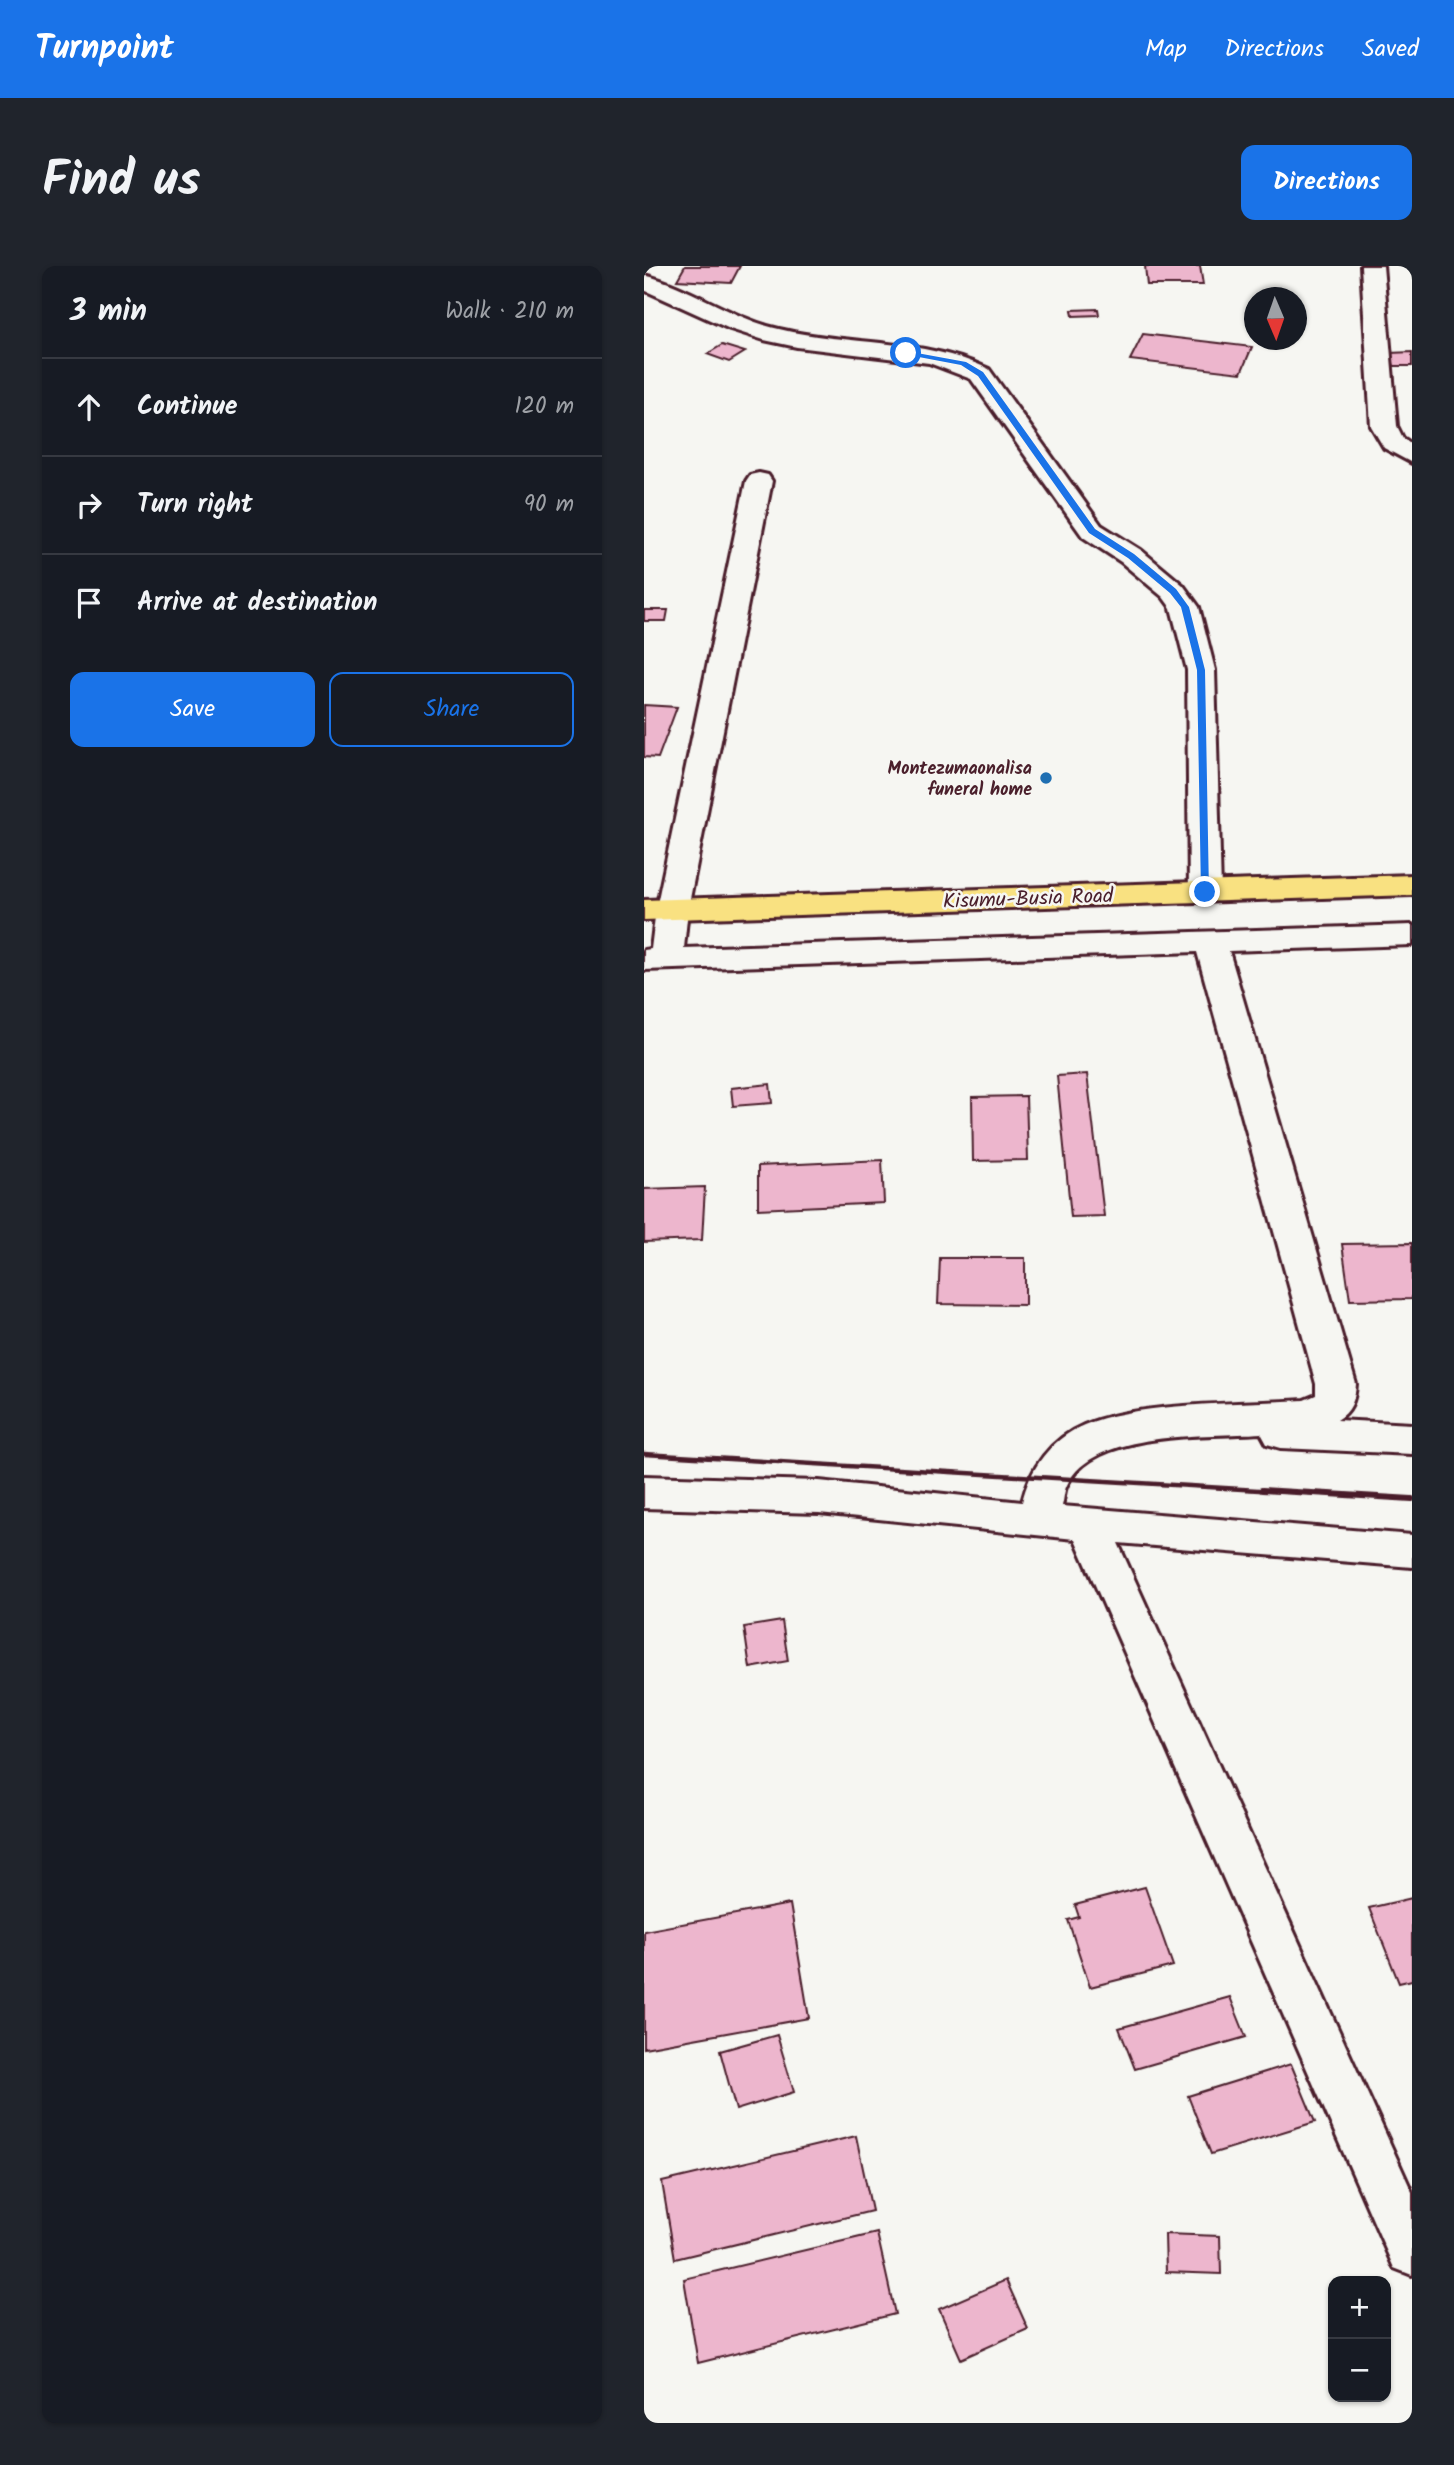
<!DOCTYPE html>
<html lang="en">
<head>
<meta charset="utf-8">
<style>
	body { margin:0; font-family:Kalam,sans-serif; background:#20242c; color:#f1f3f6 }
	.controls { position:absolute; right:21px; bottom:21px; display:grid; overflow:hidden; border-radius:14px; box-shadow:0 2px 5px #0004 }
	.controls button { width:63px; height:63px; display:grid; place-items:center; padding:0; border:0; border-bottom:2px solid #363941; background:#171b24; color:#f1f3f6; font:35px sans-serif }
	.compass { position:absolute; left:600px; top:21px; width:63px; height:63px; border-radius:50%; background:#171b24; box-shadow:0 2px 5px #0004; rotate:178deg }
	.stop { position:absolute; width:21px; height:21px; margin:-16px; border:5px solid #1a73e8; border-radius:50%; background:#fff }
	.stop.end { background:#1a73e8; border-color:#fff; box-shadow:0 2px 7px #0008 }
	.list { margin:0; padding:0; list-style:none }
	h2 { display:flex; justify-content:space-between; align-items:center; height:91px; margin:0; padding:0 28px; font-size:30px }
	h2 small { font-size:23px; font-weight:400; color:#9ea1a6 }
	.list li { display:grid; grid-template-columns:46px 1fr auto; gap:21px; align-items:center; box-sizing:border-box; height:98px; padding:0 28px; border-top:2px solid #363941 }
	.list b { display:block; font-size:26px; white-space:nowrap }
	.list em { font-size:23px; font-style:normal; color:#9ea1a6 }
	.actions { display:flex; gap:14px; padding:21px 28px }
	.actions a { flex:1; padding:16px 0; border:2px solid #1a73e8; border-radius:14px; text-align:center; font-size:24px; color:#1a73e8 }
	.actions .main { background:#1a73e8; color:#fff }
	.icon { flex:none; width:38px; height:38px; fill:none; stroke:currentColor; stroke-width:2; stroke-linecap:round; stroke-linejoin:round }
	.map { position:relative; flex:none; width:768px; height:2157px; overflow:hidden; border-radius:14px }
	header { display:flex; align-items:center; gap:42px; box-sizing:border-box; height:98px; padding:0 35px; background:#1a73e8; color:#fff }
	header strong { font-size:33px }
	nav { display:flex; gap:38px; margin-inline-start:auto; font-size:24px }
	.intro { display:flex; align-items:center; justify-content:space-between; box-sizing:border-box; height:168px; padding:0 42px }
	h1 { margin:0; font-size:49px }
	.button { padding:18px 32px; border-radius:14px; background:#1a73e8; color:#fff; font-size:24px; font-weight:700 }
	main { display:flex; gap:42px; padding:0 42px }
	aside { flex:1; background:#171b24; border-radius:14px; box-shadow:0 2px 5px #0004 }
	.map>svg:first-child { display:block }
	.building { fill:#edb6cd; stroke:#4a1f2b; stroke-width:2 }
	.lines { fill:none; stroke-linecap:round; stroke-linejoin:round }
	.minor-casing { stroke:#4a1f2b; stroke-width:6 }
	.highway-casing { stroke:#4a1f2b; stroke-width:6 }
	.minor { fill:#f6f6f2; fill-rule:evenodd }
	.highway { fill:#f9e181; fill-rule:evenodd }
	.rail-far1 { stroke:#4a1f2b; stroke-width:4.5 }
	.rail { stroke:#4a1f2b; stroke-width:6 }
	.route { fill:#1a73e8 }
	.poi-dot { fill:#1f6fb2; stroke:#f6f6f2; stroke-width:2.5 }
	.labels { text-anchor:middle; stroke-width:5; stroke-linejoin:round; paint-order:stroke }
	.far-poi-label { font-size:18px; font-weight:bold; fill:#4a1f2b; stroke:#f6f6f2; text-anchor:end }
	.street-label { font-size:21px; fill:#4a1f2b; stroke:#f6f6f2 }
</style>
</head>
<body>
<header>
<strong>Turnpoint</strong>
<nav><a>Map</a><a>Directions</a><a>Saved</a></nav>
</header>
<div class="intro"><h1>Find us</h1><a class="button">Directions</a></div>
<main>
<aside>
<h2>3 min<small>Walk · 210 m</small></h2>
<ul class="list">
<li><svg class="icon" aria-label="ahead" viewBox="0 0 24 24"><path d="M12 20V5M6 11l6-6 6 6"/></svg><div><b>Continue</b></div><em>120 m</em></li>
<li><svg class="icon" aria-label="right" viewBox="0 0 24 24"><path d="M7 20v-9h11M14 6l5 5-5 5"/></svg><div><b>Turn right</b></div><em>90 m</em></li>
<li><svg class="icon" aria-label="arrive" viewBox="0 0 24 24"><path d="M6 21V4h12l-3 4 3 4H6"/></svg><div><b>Arrive at destination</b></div></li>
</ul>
<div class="actions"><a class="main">Save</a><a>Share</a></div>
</aside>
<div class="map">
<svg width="768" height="2157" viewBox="0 0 768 2157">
	<rect width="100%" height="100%" fill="#f6f6f2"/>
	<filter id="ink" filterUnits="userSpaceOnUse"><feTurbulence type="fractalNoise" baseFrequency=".0143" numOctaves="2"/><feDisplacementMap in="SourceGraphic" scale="14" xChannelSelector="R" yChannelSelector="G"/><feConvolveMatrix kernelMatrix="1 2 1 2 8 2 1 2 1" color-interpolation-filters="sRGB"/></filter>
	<g filter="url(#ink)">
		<path class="building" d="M 41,0 L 96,0 L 87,17 L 33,14 Z
			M 501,0 L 556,0 L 559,19 L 503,19 Z
			M 454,43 L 455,49 L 429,50 L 428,44 Z
			M 499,68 L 608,81 L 597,107 L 486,94 Z
			M 78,79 L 101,86 L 85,96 L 63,88 Z
			M 768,86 L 768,100 L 750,100 L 746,87 Z
			M 0,344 L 24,344 L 22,355 L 0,355 Z
			M 0,439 L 33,441 L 14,492 L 0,491 Z
			M 443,808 L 460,950 L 427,951 L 413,810 Z
			M 126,818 L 128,837 L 89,840 L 87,822 Z
			M 382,830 L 384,894 L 329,895 L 328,831 Z
			M 238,894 L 240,937 L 114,943 L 114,900 Z
			M 61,921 L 58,974 L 0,976 L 0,923 Z
			M 768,977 L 768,1033 L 706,1034 L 698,978 Z
			M 296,992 L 381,992 L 381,1039 L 294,1038 Z
			M 138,1355 L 144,1395 L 106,1402 L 100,1361 Z
			M 501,1621 L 529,1700 L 446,1721 L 424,1654 L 435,1651 L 431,1639 Z
			M 768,1632 L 768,1714 L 755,1717 L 725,1642 Z
			M 146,1638 L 165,1752 L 0,1782 L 0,1665 Z
			M 586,1731 L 602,1771 L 491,1803 L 475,1762 Z
			M 133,1769 L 150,1826 L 92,1844 L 76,1785 Z
			M 647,1798 L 671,1856 L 567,1888 L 544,1830 Z
			M 212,1870 L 228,1945 L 31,1993 L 18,1916 Z
			M 233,1967 L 251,2048 L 54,2097 L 40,2013 Z
			M 521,1968 L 576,1970 L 577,2008 L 522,2006 Z
			M 362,2014 L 384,2063 L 317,2093 L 295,2043 Z"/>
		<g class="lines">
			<defs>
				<path id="minor" d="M 717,0 L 739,0 L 753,160 L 759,172 L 768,178 L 768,197 L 740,182 L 727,160 Z
					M 0,9 C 47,21 87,52 135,63 C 205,80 277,71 345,103 L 457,259 L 497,284 L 539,319 L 555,341 L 571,404 L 577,626 L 572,633 L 561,636 L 550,633 L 545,626 L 543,404 L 527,342 L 519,331 L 477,296 L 439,271 L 327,113 L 285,97 L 153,81 L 120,74 L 86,63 L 0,24 Z
					M 115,207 L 124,209 L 128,215 L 44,643 L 40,682 L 768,659 L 768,679 L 585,685 L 712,1118 C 711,1134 707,1146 693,1154 L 768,1158 L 768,1188 L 637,1182 L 623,1178 L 617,1167 C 565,1171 449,1163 423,1219 C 420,1224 420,1233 418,1240 L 768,1269 L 768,1301 L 474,1277 L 768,1926 L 768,2009 L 750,2002 L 431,1273 L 175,1247 L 0,1242 L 0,1210 L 175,1215 L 378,1236 C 386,1202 407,1173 440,1159 C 493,1136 600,1138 660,1134 L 672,1129 L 672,1118 L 553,686 L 0,704 L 0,684 L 7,683 L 12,643 L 102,215 L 106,209 Z"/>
				<path id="highway" d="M 768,609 L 768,629 L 0,654 L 0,634 Z"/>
			</defs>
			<use href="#minor" class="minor-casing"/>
			<use href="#highway" class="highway-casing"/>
			<use href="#minor" class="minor"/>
			<use href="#highway" class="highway"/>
			<path class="rail-far1" d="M 0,1188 L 648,1226"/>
			<path class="rail" d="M 618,1224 L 768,1233"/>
		</g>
	</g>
	<path class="route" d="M 262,85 L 322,96 L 339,106 L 451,263 L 490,288 L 532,323 L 545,341 L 561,404 L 565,628 L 557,626 L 553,404 L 537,341 L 526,327 L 484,292 L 445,267 L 334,110 L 317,99 L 259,88 Z"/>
	<circle class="poi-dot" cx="402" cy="512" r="7"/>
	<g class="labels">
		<g class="far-poi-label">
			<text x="388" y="508">Montezumaonalisa<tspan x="388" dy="21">funeral home</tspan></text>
		</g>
		<g class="street-label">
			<text transform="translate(384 632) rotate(-2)" y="7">Kisumu-Busia Road</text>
		</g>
	</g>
</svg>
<div class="controls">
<button>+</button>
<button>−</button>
</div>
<svg class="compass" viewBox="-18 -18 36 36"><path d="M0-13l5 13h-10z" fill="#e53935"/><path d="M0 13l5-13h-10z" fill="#9ea1a6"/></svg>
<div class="stop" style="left:262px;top:87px"></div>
<div class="stop end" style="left:561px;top:626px"></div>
</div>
</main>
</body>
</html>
